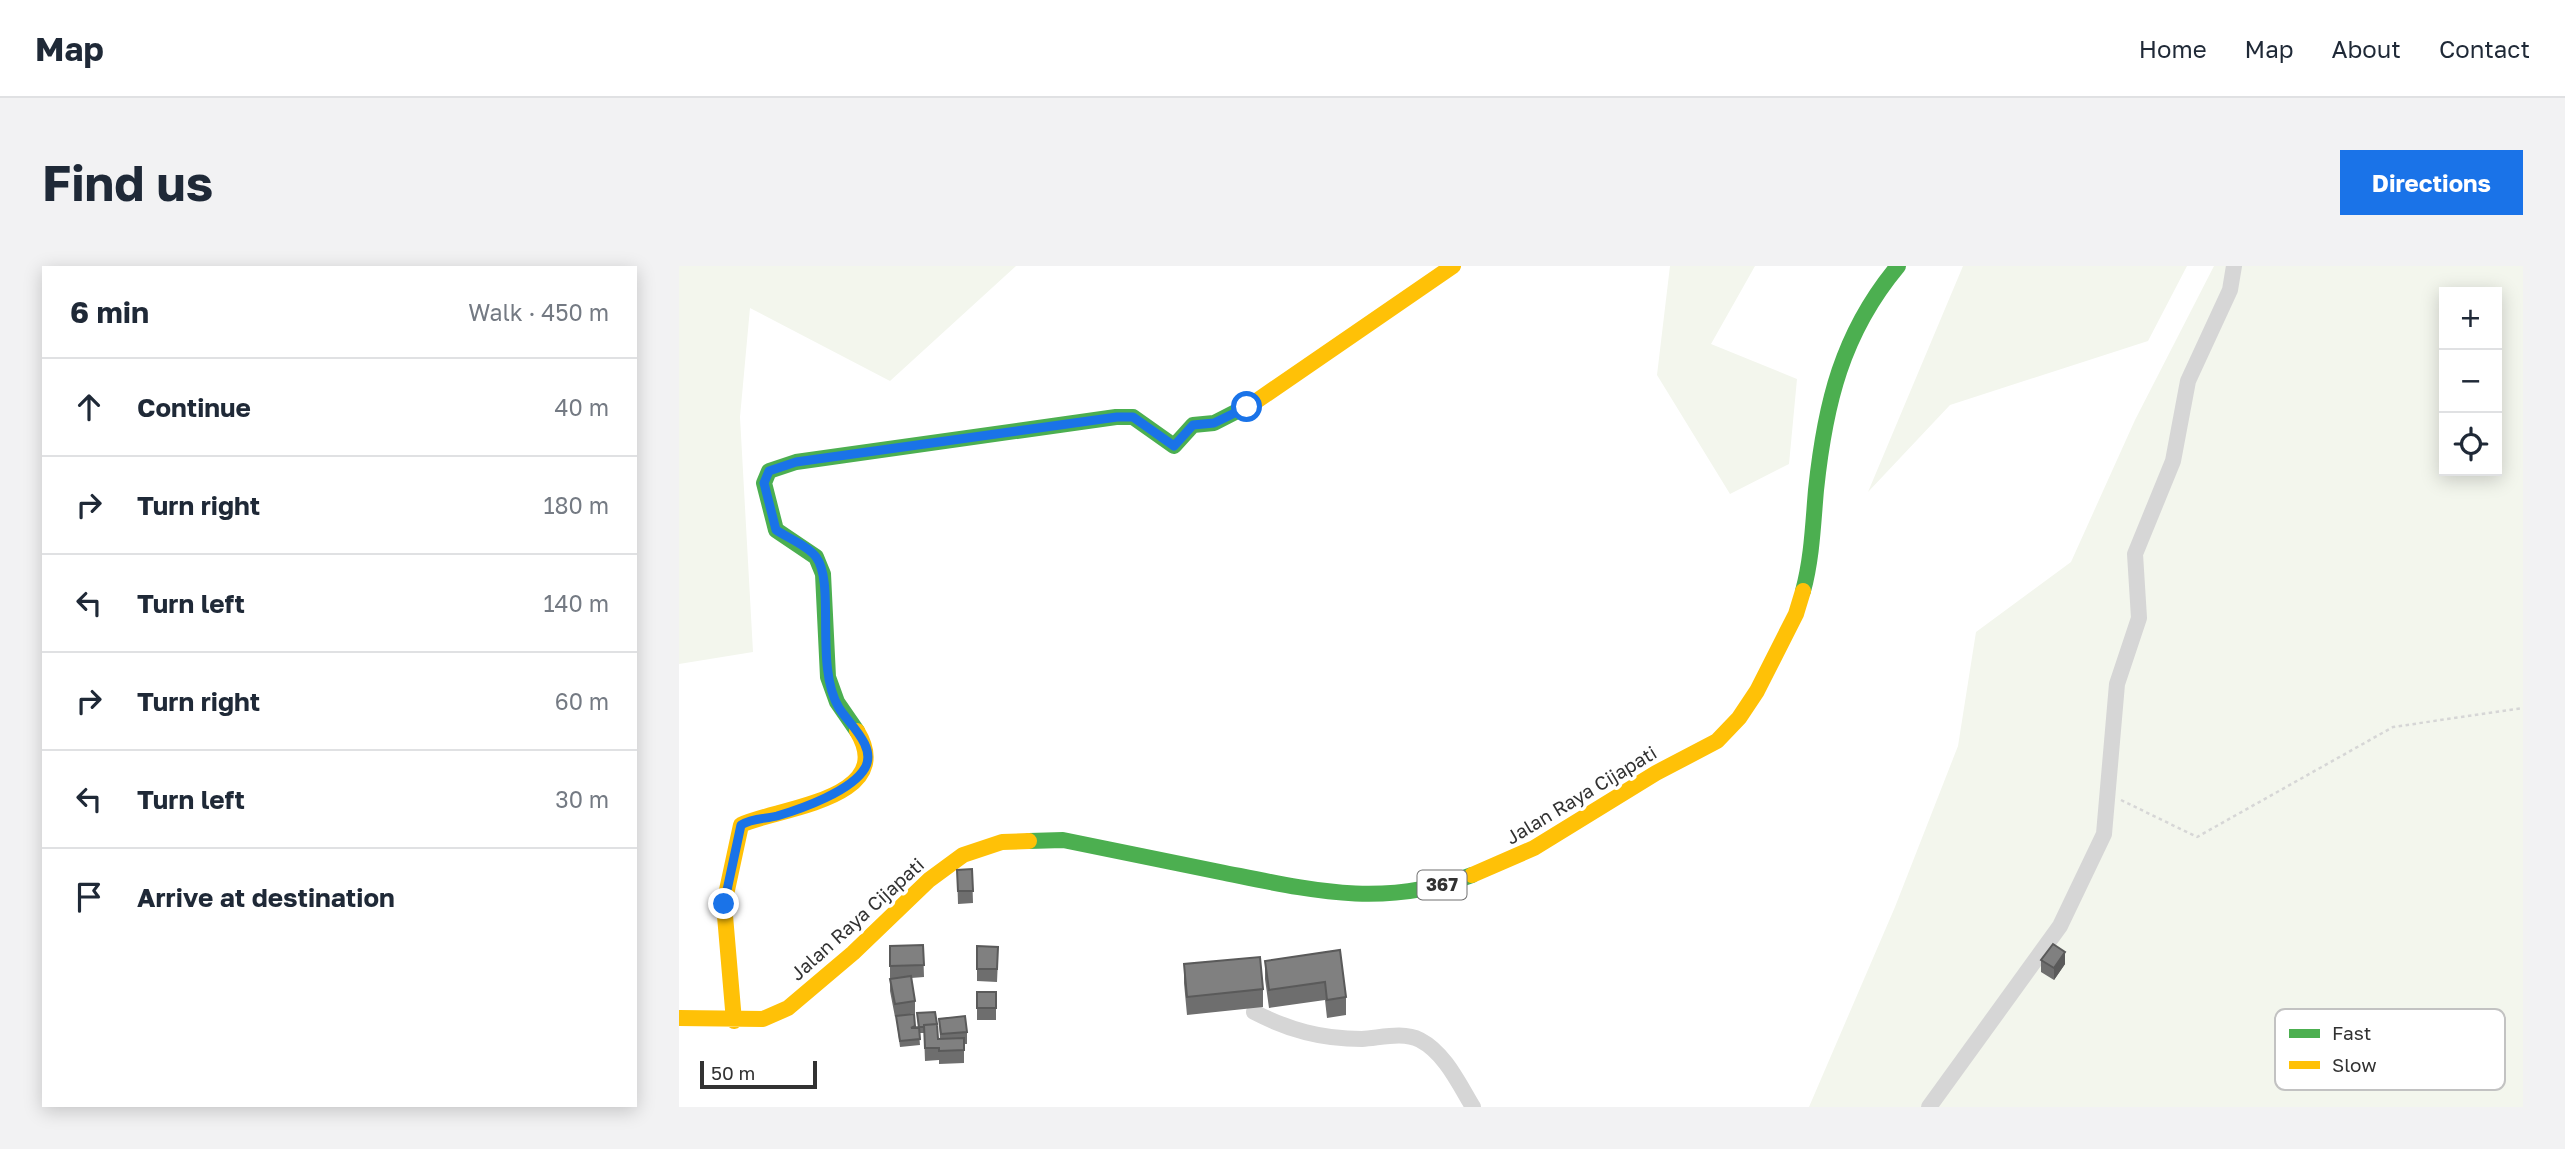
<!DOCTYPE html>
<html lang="en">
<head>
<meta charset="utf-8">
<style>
	body { margin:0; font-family:"Golos Text",sans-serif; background:#f2f2f3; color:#1f2937 }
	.controls { position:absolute; right:21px; top:21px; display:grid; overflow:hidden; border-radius:0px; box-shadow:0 4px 18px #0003 }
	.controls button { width:63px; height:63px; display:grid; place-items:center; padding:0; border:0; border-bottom:2px solid #e0e1e3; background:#fff; color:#1f2937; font:35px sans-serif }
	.scale { position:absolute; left:21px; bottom:18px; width:117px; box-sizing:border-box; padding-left:7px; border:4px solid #323232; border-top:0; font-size:19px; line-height:24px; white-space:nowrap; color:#323232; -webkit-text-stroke:5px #fff; paint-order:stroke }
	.stop { position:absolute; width:21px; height:21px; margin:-16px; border:5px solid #1a73e8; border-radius:50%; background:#fff }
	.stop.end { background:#1a73e8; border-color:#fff; box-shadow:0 2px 7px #0008 }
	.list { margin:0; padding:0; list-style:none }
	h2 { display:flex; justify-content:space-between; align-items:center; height:91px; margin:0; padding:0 28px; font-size:30px }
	h2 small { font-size:23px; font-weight:400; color:#747a83 }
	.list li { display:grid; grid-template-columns:46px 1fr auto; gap:21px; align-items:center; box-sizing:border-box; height:98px; padding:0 28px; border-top:2px solid #e0e1e3 }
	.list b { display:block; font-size:26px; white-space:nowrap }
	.list em { font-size:23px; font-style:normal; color:#747a83 }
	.icon { flex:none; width:38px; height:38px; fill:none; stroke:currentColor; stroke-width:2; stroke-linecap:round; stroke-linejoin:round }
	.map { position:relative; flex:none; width:1844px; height:841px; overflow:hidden; border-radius:0px }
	header { display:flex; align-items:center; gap:42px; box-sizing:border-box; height:98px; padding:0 35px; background:#fff; border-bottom:2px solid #e0e1e3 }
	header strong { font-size:33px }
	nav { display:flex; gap:38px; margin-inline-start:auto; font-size:24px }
	.intro { display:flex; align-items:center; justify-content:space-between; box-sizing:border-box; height:168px; padding:0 42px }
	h1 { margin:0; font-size:49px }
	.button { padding:18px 32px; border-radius:0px; background:#1a73e8; color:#fff; font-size:24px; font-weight:700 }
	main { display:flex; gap:42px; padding:0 42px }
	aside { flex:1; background:#fff; border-radius:0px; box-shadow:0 4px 18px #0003 }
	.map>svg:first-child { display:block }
	.green { fill:#f3f6ed; fill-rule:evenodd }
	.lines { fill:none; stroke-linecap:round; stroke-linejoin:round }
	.path { stroke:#d6d6d6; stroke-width:2.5; stroke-dasharray:3.5 3.5; stroke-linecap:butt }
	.street { stroke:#d6d6d6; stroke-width:16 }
	.fast { stroke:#4caf50; stroke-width:16 }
	.slow { stroke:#ffc107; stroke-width:16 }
	.wall { fill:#6e6e6e }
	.shaded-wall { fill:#5a5a5a }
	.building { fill:#808080; stroke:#5a5a5a; stroke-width:2 }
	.route { stroke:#1a73e8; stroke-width:9 }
	.labels { text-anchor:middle; stroke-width:7; stroke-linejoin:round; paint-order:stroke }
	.shield { fill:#fff; stroke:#707070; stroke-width:2 }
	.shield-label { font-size:18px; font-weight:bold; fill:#323232 }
	.street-label { font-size:19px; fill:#323232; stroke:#fff }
	.key { fill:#fff; stroke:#c2c2c2; stroke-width:2 }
	.key-label { font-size:19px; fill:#323232 }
</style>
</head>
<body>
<header>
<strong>Map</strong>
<nav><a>Home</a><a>Map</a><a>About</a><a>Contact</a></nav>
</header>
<div class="intro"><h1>Find us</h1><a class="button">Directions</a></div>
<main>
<aside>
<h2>6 min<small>Walk · 450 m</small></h2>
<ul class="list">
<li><svg class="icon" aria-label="ahead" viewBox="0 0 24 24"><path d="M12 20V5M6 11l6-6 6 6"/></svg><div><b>Continue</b></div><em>40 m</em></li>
<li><svg class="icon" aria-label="right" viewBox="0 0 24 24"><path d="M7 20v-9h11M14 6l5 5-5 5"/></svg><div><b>Turn right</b></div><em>180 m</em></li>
<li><svg class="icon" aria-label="left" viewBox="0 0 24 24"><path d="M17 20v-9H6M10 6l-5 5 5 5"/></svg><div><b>Turn left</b></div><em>140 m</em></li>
<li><svg class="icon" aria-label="right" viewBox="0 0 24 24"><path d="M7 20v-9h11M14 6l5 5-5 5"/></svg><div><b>Turn right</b></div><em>60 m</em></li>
<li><svg class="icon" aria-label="left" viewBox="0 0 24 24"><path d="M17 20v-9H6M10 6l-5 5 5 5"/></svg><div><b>Turn left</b></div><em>30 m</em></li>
<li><svg class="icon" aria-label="arrive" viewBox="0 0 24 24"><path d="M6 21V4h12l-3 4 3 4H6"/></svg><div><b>Arrive at destination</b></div></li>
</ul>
</aside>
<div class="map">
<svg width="1844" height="841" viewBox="0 0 1844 841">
	<rect width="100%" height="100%" fill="#fff"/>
	<path class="green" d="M 0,0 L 337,0 L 211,115 L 71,42 L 61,151 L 74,386 L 0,398 Z
		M 991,0 L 1076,0 L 1032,78 L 1118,113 L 1110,198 L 1051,228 L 978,109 Z
		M 1284,0 L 1508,0 L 1469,75 L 1271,139 L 1189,226 Z
		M 1535,0 L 1844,0 L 1844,841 L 1130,841 L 1216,641 L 1279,480 L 1297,366 L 1392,296 L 1456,154 ZM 1765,26 L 1818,26 L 1818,205 L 1765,205 Z"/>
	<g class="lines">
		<path class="path" d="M 1442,534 L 1518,571 L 1714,461 L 1844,442"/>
		<path class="street" d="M 575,746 C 610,764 642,773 683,773 C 701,772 724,765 741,774 C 766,787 780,818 794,841
			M 1250,841 L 1381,660 L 1425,568 L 1438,418 L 1460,352 L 1456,288 L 1494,195 L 1509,115 L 1551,24 L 1555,0"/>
		<path class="fast" d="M 1124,325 C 1133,292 1134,258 1137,224 C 1146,138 1163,67 1219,0
			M 178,465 L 158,436 L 149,411 L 144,308 L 137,291 L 97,264 L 85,217 L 90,205 L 117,196 L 437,151 L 454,151 L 495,180 L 514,159 L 535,157 L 576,136
			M 350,575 L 384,574 C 436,585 489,595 541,606 C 631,624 704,643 793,609"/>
		<path class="slow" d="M 576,136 L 774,0
			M 793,609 L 855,582 L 977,507 L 1038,475 L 1060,452 L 1078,425 L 1117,348 L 1124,325
			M 0,752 L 84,753 L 109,742 L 174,687 L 250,614 L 284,589 L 323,576 L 350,575
			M 55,755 L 45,638 L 62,559 C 97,542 220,534 178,465"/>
	</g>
	<path class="wall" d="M 293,603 L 294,637 L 279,638 L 278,604 Z
		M 244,679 L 245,711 L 232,712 L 236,735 L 236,747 L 220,750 L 236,761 L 239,761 L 238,747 L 259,773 L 261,773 L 260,753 L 288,766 L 288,778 L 285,778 L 285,797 L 260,798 L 260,794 L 246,795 L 245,767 L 240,767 L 241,779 L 221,781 L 217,750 L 216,751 L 211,725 L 211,713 L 218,712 L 211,712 L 211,680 Z
		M 298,680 L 319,693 L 318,716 L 298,715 Z
		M 661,684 L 667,731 L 667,749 L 648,752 L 646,734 L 590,742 L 586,713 L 586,695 Z
		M 1362,694 L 1386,698 L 1375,714 L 1362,706 Z
		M 505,698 L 584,723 L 584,741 L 508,749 L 505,717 Z
		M 298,726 L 317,726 L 317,754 L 298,754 Z"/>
	<path class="shaded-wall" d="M 1386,686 L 1386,698 L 1375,714 L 1375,702 Z"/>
	<path class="building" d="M 293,603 L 294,625 L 279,625 L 278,604 Z
		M 1374,678 L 1386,686 L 1375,702 L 1362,694 Z
		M 244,679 L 245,699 L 211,700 L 211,680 Z
		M 298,680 L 319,681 L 318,703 L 298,703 Z
		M 661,684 L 667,731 L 648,734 L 646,716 L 590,724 L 586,695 Z
		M 581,691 L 584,723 L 508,731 L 505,698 Z
		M 232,710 L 236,735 L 216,738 L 211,713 Z
		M 298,726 L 317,726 L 317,742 L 298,742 Z
		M 256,746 L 258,758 L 245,759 L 245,761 L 240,761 L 241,773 L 221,775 L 217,750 L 235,748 L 236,760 L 232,762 L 240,761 L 238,747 Z
		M 286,750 L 288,766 L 262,768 L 260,753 Z
		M 258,758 L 259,773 L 285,772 L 285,784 L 260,785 L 260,782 L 246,782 L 245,759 Z"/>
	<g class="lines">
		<path class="route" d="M 45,638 L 62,559 C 73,552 86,553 98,550 C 122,543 173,525 186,502 C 198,481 170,458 160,442 C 135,400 157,317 137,291 C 129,280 109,272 97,264 L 85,217 L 90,205 L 117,196 L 438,151 L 454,151 L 495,180 L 514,159 L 535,157 L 568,141"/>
	</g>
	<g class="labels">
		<rect class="shield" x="738.5" y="604.5" width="49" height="29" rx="5"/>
		<g class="shield-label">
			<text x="763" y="625">367</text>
		</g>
		<g class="street-label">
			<text transform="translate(902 529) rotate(-31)" y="7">Jalan Raya Cijapati</text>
			<text transform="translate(178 653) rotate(-42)" y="7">Jalan Raya Cijapati</text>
		</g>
	</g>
	<rect x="1596" y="743" width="230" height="81" rx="10" class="key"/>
	<rect x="1610" y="763" width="31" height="9" fill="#4caf50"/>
	<rect x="1610" y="795" width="31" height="8" fill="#ffc107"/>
	<g class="key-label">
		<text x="1653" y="774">Fast</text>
		<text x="1653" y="806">Slow</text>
	</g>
</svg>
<div class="controls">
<button>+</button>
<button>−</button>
<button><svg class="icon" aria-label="locate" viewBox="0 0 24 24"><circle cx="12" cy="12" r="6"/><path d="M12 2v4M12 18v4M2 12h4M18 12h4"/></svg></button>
</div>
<div class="scale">50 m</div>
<div class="stop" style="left:568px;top:141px"></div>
<div class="stop end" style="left:45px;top:638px"></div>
</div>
</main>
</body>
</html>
